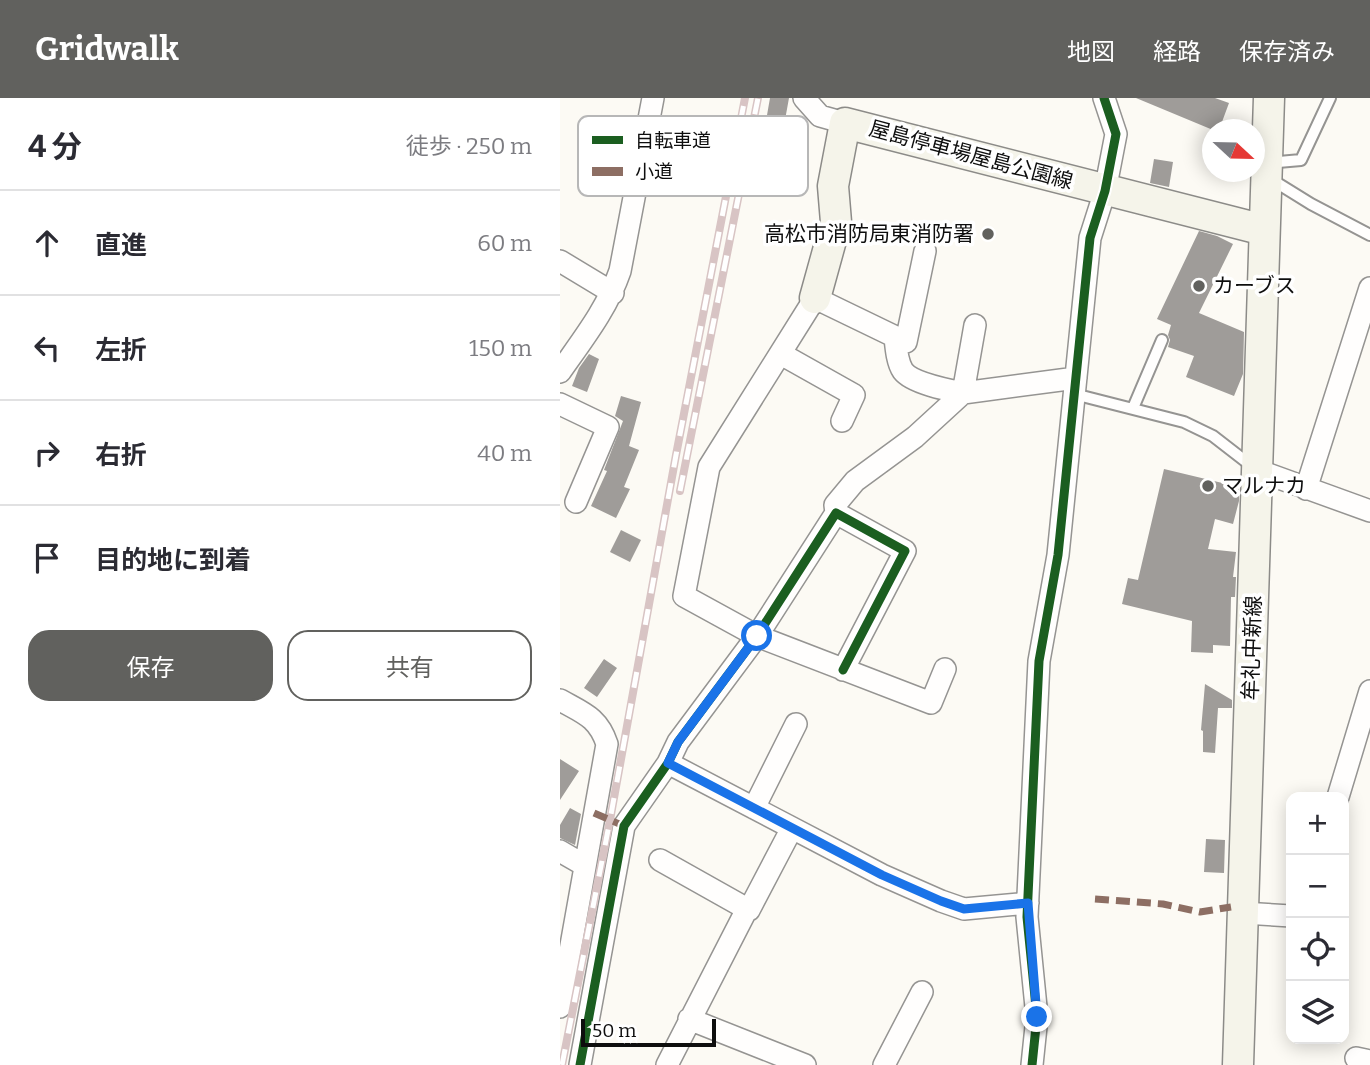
<!DOCTYPE html>
<html lang="ja">
<head>
<meta charset="utf-8">
<style>
	body { margin:0; font-family:Bitter,"Noto Sans JP",serif; background:#f2f2f3; color:#2b2b33 }
	.controls { position:absolute; right:21px; bottom:21px; display:grid; overflow:hidden; border-radius:14px; box-shadow:0 4px 18px #0003 }
	.controls button { width:63px; height:63px; display:grid; place-items:center; padding:0; border:0; border-bottom:2px solid #e1e1e2; background:#fff; color:#2b2b33; font:35px sans-serif }
	.compass { position:absolute; left:642px; top:21px; width:63px; height:63px; border-radius:50%; background:#fff; box-shadow:0 4px 18px #0003; rotate:112deg }
	.scale { position:absolute; left:21px; bottom:18px; width:135px; box-sizing:border-box; padding-left:7px; border:4px solid #0e0e0e; border-top:0; font-size:19px; line-height:24px; white-space:nowrap; color:#0e0e0e; -webkit-text-stroke:5px #fff; paint-order:stroke }
	.stop { position:absolute; width:21px; height:21px; margin:-16px; border:5px solid #1a73e8; border-radius:50%; background:#fff }
	.stop.end { background:#1a73e8; border-color:#fff; box-shadow:0 2px 7px #0008 }
	.list { margin:0; padding:0; list-style:none }
	h2 { display:flex; justify-content:space-between; align-items:center; height:91px; margin:0; padding:0 28px; font-size:30px }
	h2 small { font-size:23px; font-weight:400; color:#7c7c81 }
	.list li { display:grid; grid-template-columns:46px 1fr auto; gap:21px; align-items:center; box-sizing:border-box; height:105px; padding:0 28px; border-top:2px solid #e1e1e2 }
	.list b { display:block; font-size:26px; white-space:nowrap }
	.list em { font-size:23px; font-style:normal; color:#7c7c81 }
	.actions { display:flex; gap:14px; padding:21px 28px }
	.actions a { flex:1; padding:16px 0; border:2px solid #61615e; border-radius:21px; text-align:center; font-size:24px; color:#61615e }
	.actions .main { background:#61615e; color:#fff }
	.icon { flex:none; width:38px; height:38px; fill:none; stroke:currentColor; stroke-width:2; stroke-linecap:round; stroke-linejoin:round }
	.map { position:relative; flex:none; width:810px; height:967px; overflow:hidden }
	header { display:flex; align-items:center; gap:42px; box-sizing:border-box; height:98px; padding:0 35px; background:#61615e; color:#fff }
	header strong { font-size:33px }
	nav { display:flex; gap:38px; margin-inline-start:auto; font-size:24px }
	main { display:flex }
	aside { flex:1; background:#fff }
	.map>svg:first-child { display:block }
	.building { fill:#9f9c99 }
	.lines { fill:none; stroke-linecap:round; stroke-linejoin:round }
	.service-casing { stroke:#959492; stroke-width:14 }
	.minor-casing { stroke:#959492; stroke-width:24 }
	.secondary-casing { stroke:#8c8b88; stroke-width:33 }
	.service { stroke:#fffefd; stroke-width:10 }
	.minor { stroke:#fffefd; stroke-width:21 }
	.secondary { stroke:#f5f4ea; stroke-width:30 }
	.rail-casing { stroke:#d8c4c4; stroke-width:8 }
	.rail { stroke:#fff; stroke-width:5; stroke-dasharray:16; stroke-linecap:butt }
	.quiet { stroke:#8d6e63; stroke-width:7; stroke-dasharray:14 7; stroke-linecap:butt }
	.cycleway-casing { stroke:#fff; stroke-width:13 }
	.cycleway { stroke:#1b5e20; stroke-width:9 }
	.route { stroke:#1a73e8; stroke-width:9 }
	.poi-dot { fill:#61615e; stroke:#fff; stroke-width:2.5 }
	.labels { text-anchor:middle; stroke-width:7; stroke-linejoin:round; paint-order:stroke }
	.street-label { font-size:21px; fill:#0e0e0e; stroke:#fff }
	.poi-label { font-size:21px; fill:#0e0e0e; stroke:#fff; text-anchor:start }
	.key { fill:#fff; stroke:#b7b7b7; stroke-width:2 }
	.key-label { font-size:19px; fill:#0e0e0e }
</style>
</head>
<body>
<header>
<strong>Gridwalk</strong>
<nav><a>地図</a><a>経路</a><a>保存済み</a></nav>
</header>
<main>
<aside>
<h2>4 分<small>徒歩 · 250 m</small></h2>
<ul class="list">
<li><svg class="icon" aria-label="ahead" viewBox="0 0 24 24"><path d="M12 20V5M6 11l6-6 6 6"/></svg><div><b>直進</b></div><em>60 m</em></li>
<li><svg class="icon" aria-label="left" viewBox="0 0 24 24"><path d="M17 20v-9H6M10 6l-5 5 5 5"/></svg><div><b>左折</b></div><em>150 m</em></li>
<li><svg class="icon" aria-label="right" viewBox="0 0 24 24"><path d="M7 20v-9h11M14 6l5 5-5 5"/></svg><div><b>右折</b></div><em>40 m</em></li>
<li><svg class="icon" aria-label="arrive" viewBox="0 0 24 24"><path d="M6 21V4h12l-3 4 3 4H6"/></svg><div><b>目的地に到着</b></div></li>
</ul>
<div class="actions"><a class="main">保存</a><a>共有</a></div>
</aside>
<div class="map">
<svg width="810" height="967" viewBox="0 0 810 967">
	<rect width="100%" height="100%" fill="#fcfaf4"/>
	<path class="building" d="M 210,0 L 229,0 L 221,44 L 203,40 Z
		M 576,0 L 655,0 L 669,5 L 659,32 L 653,32 Z
		M 594,61 L 613,64 L 609,89 L 590,85 Z
		M 639,133 L 657,138 L 673,146 L 639,215 L 684,234 L 683,276 L 674,298 L 626,279 L 634,258 L 608,249 L 610,242 L 608,237 L 611,227 L 597,221 Z
		M 29,256 L 39,261 L 27,294 L 12,288 L 19,270 Z
		M 61,298 L 81,304 L 69,348 L 79,352 L 64,389 L 70,391 L 56,420 L 31,408 L 47,373 L 44,372 L 63,323 L 55,318 Z
		M 604,371 L 679,389 L 679,403 L 673,426 L 655,421 L 648,451 L 676,454 L 673,479 L 676,479 L 675,499 L 671,499 L 670,548 L 653,547 L 653,555 L 631,554 L 632,523 L 562,506 L 568,480 L 578,482 Z
		M 61,432 L 81,442 L 70,464 L 50,454 Z
		M 44,561 L 57,570 L 37,599 L 24,590 Z
		M 645,586 L 672,602 L 672,610 L 658,610 L 655,655 L 643,654 L 643,633 L 641,632 Z
		M 0,661 L 19,673 L 0,702 Z
		M 10,710 L 21,716 L 15,747 L 0,740 L 0,727 Z
		M 646,741 L 665,742 L 664,775 L 644,774 Z"/>
	<g class="lines">
		<defs>
			<path id="service" d="M 708,65 L 741,62 L 770,0
				M 709,80 L 751,106 L 810,137
				M 514,296 L 624,324 L 653,338 L 693,369
				M 573,310 L 602,242"/>
			<path id="minor" d="M 244,0 L 260,18 L 285,25
				M 365,153 L 346,244 L 255,200 L 149,369 L 124,498 L 197,538 L 371,605 L 385,571
				M 0,163 L 53,195
				M 335,239 C 336,249 337,264 343,273 C 352,285 388,292 403,295 L 516,280
				M 221,256 L 294,297 L 282,323
				M 0,274 C 23,241 47,211 60,173 L 93,0
				M 0,306 L 48,329 L 16,404
				M 697,372 L 810,413
				M 746,391 L 810,190
				M 276,415 L 275,407 L 295,383 L 355,339 L 403,295 L 415,227
				M 0,602 C 23,615 38,619 47,646 L 0,909
				M 108,665 L 322,777 L 381,803 L 404,811 L 468,805
				M 778,699 L 810,593
				M 194,710 L 236,626
				M 0,753 L 24,767
				M 100,762 L 189,812 L 232,730
				M 683,815 L 731,818
				M 129,921 L 245,967
				M 796,960 L 810,963
				M 20,967 L 64,728 L 108,665 L 118,644 L 197,538 L 276,415 L 345,453 L 283,572
				M 107,967 L 187,811
				M 324,967 L 362,894
				M 472,967 L 477,919 L 467,819 L 479,563 L 498,457 L 530,140 L 545,93 L 556,36 L 544,0"/>
			<path id="secondary" d="M 255,200 L 276,124 L 273,88 L 285,25 L 704,132
				M 678,967 L 709,0"/>
		</defs>
		<use href="#service" class="service-casing"/>
		<use href="#minor" class="minor-casing"/>
		<use href="#secondary" class="secondary-casing"/>
		<use href="#service" class="service"/>
		<use href="#minor" class="minor"/>
		<use href="#secondary" class="secondary"/>
		<defs>
			<path id="rail" d="M 120,393 L 198,0
				M 2,967 L 50,722 L 116,357 L 185,0"/>
		</defs>
		<use href="#rail" class="rail-casing"/>
		<use href="#rail" class="rail"/>
		<path class="quiet" d="M 34,715 L 64,728
			M 535,801 L 603,806 L 640,814 L 671,809"/>
		<defs>
			<path id="cycleway" d="M 20,967 L 64,728 L 108,665 L 118,644 L 197,538 L 276,415 L 345,453 L 283,572
				M 472,967 L 477,919 L 467,819 L 479,563 L 498,457 L 530,140 L 545,93 L 556,36 L 544,0"/>
		</defs>
		<use href="#cycleway" class="cycleway-casing"/>
		<use href="#cycleway" class="cycleway"/>
	</g>
	<g class="lines">
		<path class="route" d="M 197,538 L 118,644 L 108,665 L 322,777 L 381,803 L 404,811 L 468,805 L 477,919"/>
	</g>
	<g class="poi-dot">
		<circle cx="428" cy="136" r="7"/>
		<circle cx="639" cy="188" r="7"/>
		<circle cx="648" cy="388" r="7"/>
	</g>
	<g class="labels">
		<g class="street-label">
			<text transform="translate(411 57) rotate(15)" y="7">屋島停車場屋島公園線</text>
			<text transform="translate(692 550) rotate(-88)" y="7">牟礼中新線</text>
		</g>
		<g class="poi-label">
			<text x="414" y="143" text-anchor="end">高松市消防局東消防署</text>
			<text x="653" y="195">カーブス</text>
			<text x="662" y="395">マルナカ</text>
		</g>
	</g>
	<rect x="18" y="18" width="230" height="80" rx="10" class="key"/>
	<rect x="32" y="38" width="31" height="8" fill="#1b5e20"/>
	<rect x="32" y="69" width="31" height="9" fill="#8d6e63"/>
	<g class="key-label">
		<text x="75" y="49">自転車道</text>
		<text x="75" y="80">小道</text>
	</g>
</svg>
<div class="controls">
<button>+</button>
<button>−</button>
<button><svg class="icon" aria-label="locate" viewBox="0 0 24 24"><circle cx="12" cy="12" r="6"/><path d="M12 2v4M12 18v4M2 12h4M18 12h4"/></svg></button>
<button><svg class="icon" aria-label="layers" viewBox="0 0 24 24"><path d="M12 4l9 5-9 5-9-5zM3 14l9 5 9-5"/></svg></button>
</div>
<svg class="compass" viewBox="-18 -18 36 36"><path d="M0-13l5 13h-10z" fill="#e53935"/><path d="M0 13l5-13h-10z" fill="#7c7c81"/></svg>
<div class="scale">50 m</div>
<div class="stop" style="left:197px;top:538px"></div>
<div class="stop end" style="left:477px;top:919px"></div>
</div>
</main>
</body>
</html>
